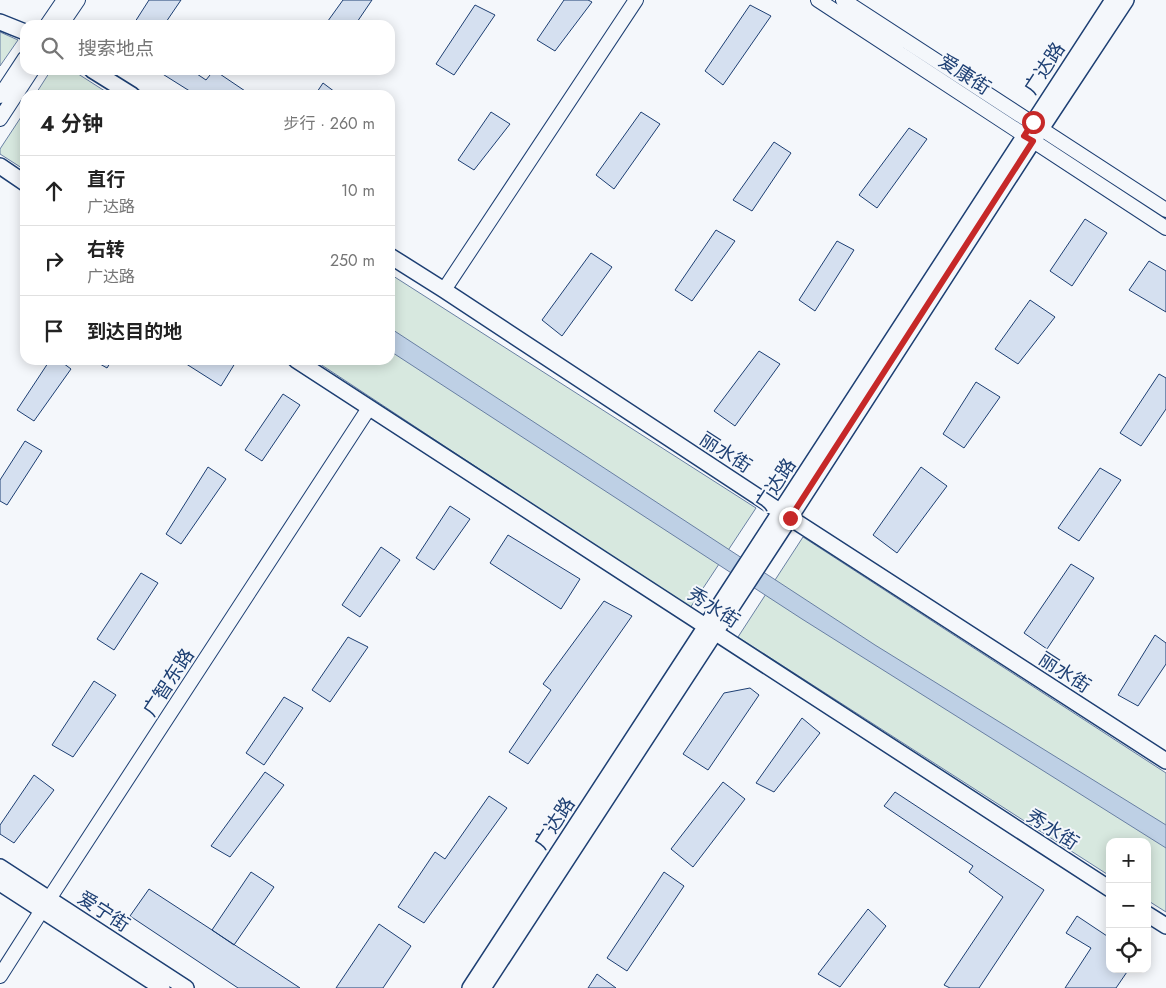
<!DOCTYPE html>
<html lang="zh">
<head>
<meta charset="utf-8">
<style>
	body { margin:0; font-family:Jost,"Noto Sans SC",sans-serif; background:#f6f6f6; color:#222 }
	.controls { position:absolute; right:15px; bottom:15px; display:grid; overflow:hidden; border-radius:10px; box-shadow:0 2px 12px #0003 }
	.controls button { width:45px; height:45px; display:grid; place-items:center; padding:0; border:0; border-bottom:1px solid #e0e0e0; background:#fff; color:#222; font:25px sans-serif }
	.stop { position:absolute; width:15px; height:15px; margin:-11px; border:4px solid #c62828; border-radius:50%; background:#fff }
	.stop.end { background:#c62828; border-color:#fff; box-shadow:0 1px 5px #0008 }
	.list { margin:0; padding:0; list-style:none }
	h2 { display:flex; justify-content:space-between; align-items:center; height:65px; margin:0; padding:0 20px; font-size:21px }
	h2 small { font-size:16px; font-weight:400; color:#767676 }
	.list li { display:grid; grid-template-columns:32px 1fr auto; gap:15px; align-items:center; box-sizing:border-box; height:70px; padding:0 20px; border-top:1px solid #e0e0e0 }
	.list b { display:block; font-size:19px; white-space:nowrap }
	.list p { margin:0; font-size:16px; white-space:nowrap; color:#767676 }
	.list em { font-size:16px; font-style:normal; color:#767676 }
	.icon { flex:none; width:28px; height:28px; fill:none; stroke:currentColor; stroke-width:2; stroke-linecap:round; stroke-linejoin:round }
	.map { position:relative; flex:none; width:1166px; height:988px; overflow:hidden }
	.search { position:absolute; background:#fff; box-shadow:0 2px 12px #0003; left:20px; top:20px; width:375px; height:55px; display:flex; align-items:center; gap:12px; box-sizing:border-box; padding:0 18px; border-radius:15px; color:#767676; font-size:19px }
	.panel { position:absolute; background:#fff; box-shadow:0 2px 12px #0003; left:20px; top:90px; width:375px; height:275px; border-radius:15px }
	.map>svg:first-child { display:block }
	.green { fill:#d7e8df; stroke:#687fa3 }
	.water { fill:#bed0e5; stroke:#687fa3 }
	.building { fill:#d5e0f0; stroke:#1d3f73 }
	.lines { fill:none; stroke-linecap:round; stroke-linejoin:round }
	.tertiary-casing { stroke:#1d3f73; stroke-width:16 }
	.secondary-casing { stroke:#1d3f73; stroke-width:18 }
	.tertiary { stroke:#f4f7fb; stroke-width:14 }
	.secondary { stroke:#f4f7fb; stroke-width:15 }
	.route { stroke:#c62828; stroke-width:6 }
	.labels { text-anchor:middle; stroke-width:4; stroke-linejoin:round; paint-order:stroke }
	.street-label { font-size:19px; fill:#1d3f73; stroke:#f4f7fb }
</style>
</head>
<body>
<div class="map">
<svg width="1166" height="988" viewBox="0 0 1166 988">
	<rect width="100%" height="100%" fill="#f4f7fb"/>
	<path class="green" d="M 0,32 L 18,40 L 0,66 Z
		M 51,70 L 72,70 L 111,95 L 35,95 Z
		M 25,111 L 25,170 L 0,154 L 0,149 Z
		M 390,274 L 756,508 L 690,608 L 314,360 L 390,360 Z
		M 803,537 L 1166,773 L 1166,912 L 1147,900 L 1147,842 L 1110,842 L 1110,876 L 738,637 Z"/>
	<path class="water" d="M 390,328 L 875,645 L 1166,825 L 1166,848 L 802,619 L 390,351 Z"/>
	<path class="building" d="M 149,0 L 181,0 L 164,25 L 133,25 Z
		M 343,0 L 372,0 L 355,25 L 325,25 Z
		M 564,0 L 588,0 L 592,2 L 555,51 L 537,40 Z
		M 475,5 L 495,15 L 454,75 L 436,64 Z
		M 750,5 L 771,16 L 723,85 L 705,71 Z
		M 163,70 L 191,70 L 206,80 L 214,70 L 251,95 L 196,95 L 161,73 Z
		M 323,83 L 339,95 L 315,95 Z
		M 491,112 L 510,124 L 474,170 L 458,160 Z
		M 641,112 L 660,124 L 614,189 L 596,175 Z
		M 909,128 L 927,139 L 877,208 L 859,195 Z
		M 774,142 L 791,153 L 752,211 L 733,200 Z
		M 1085,219 L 1107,233 L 1072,286 L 1050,271 Z
		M 716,230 L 735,241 L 692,301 L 675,290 Z
		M 837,241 L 854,250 L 815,311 L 799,300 Z
		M 591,253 L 612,267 L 562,336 L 542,320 Z
		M 1149,261 L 1166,271 L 1166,312 L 1129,290 Z
		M 1030,300 L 1055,317 L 1018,364 L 995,349 Z
		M 759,351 L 780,364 L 735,426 L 714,411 Z
		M 50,360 L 59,360 L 71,369 L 34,421 L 17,410 Z
		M 93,360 L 112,360 L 107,368 Z
		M 180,360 L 237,360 L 221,386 Z
		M 1159,374 L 1166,378 L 1166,409 L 1141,446 L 1120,433 Z
		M 976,382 L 1000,397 L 964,448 L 943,434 Z
		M 283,394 L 300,405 L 262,461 L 245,450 Z
		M 25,441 L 42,451 L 7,505 L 0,501 L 0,480 Z
		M 208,467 L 226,479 L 181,544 L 166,534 Z
		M 921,467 L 947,486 L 897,553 L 873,535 Z
		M 1100,468 L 1121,480 L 1079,541 L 1058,528 Z
		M 450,506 L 470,519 L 434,570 L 416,558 Z
		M 508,535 L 580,579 L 561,609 L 490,563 Z
		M 381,547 L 400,560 L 360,617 L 342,605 Z
		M 1071,564 L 1094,578 L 1047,649 L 1024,633 Z
		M 141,573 L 158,583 L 114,650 L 97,639 Z
		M 604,601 L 632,616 L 528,764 L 509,752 L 551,690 L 543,684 Z
		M 1155,635 L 1166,643 L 1166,664 L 1138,706 L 1118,695 Z
		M 348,637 L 368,647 L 330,702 L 312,690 Z
		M 94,681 L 116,695 L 73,757 L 52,745 Z
		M 750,688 L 759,695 L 708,770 L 683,754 L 724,693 Z
		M 284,697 L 303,708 L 264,765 L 246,753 Z
		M 802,718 L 820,733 L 774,792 L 756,783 Z
		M 265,772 L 284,785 L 230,857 L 211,846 Z
		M 34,775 L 54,790 L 14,843 L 0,834 L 0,825 Z
		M 723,782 L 745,799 L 693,867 L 671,849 Z
		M 895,792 L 1044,890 L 979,988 L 950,988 L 944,985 L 1003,897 L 969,872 L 973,866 L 884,806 Z
		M 489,796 L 507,808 L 424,923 L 398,907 L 435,852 L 445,859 Z
		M 251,872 L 274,887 L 234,945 L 212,930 Z
		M 664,872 L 684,886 L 627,971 L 607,958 Z
		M 149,889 L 212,930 L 300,988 L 238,988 L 130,916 Z
		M 868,909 L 886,926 L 840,987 L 818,974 Z
		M 1077,916 L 1110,938 L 1110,969 L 1129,969 L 1116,988 L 1065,988 L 1091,948 L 1066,933 Z
		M 379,924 L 411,946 L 383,988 L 336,988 Z
		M 597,974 L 616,988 L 588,988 Z"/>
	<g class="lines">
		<defs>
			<path id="tertiary" d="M 818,0 L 1166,228
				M 843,0 L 1166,210
				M 47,25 L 64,0
				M 61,25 L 78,0
				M 0,96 L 25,58
				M 0,119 L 32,70
				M 444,290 L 636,0
				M 0,976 L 49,899 L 369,408"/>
			<path id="secondary" d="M 0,22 L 25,32
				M 92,70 L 132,95
				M 0,166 L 25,183
				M 390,256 L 444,290 L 781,512 L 1166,761
				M 296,360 L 1110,889
				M 0,867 L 186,988
				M 0,883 L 162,988
				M 1147,914 L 1166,926
				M 470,988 L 706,626 L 1113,0
				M 483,988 L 780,533 L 1033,141 L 1126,0"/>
		</defs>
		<use href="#tertiary" class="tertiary-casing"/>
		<use href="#secondary" class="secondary-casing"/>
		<use href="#tertiary" class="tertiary"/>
		<use href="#secondary" class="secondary"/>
	</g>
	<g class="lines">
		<path class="route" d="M 790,518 L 1033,141 L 1024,136 L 1033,122"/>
	</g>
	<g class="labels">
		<g class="street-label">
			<text transform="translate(1044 68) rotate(-57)" y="7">广达路</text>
			<text transform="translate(965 74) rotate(33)" y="7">爱康街</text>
			<text transform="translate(726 452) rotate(33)" y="7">丽水街</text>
			<text transform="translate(775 484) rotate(-57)" y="7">广达路</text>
			<text transform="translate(714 607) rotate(33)" y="7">秀水街</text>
			<text transform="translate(1065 672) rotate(33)" y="7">丽水街</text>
			<text transform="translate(168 682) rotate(-57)" y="7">广智东路</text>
			<text transform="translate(554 823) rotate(-57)" y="7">广达路</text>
			<text transform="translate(1053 829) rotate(33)" y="7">秀水街</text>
			<text transform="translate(104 911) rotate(33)" y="7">爱宁街</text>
		</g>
	</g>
</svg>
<div class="controls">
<button>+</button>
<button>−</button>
<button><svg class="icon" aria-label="locate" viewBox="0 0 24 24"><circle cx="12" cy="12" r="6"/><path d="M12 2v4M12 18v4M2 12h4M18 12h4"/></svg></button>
</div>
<div class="stop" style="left:1033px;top:122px"></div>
<div class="stop end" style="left:790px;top:518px"></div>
<div class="search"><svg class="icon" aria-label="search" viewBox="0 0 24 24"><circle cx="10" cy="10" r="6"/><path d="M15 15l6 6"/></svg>搜索地点</div>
<section class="panel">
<h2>4 分钟<small>步行 · 260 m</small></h2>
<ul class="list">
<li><svg class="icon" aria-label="ahead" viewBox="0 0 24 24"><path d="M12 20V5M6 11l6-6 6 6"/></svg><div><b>直行</b><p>广达路</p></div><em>10 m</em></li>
<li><svg class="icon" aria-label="right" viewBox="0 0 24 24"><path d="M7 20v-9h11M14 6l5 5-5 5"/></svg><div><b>右转</b><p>广达路</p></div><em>250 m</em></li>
<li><svg class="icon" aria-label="arrive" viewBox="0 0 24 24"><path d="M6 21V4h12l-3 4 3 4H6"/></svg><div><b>到达目的地</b></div></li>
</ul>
</section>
</div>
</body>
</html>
